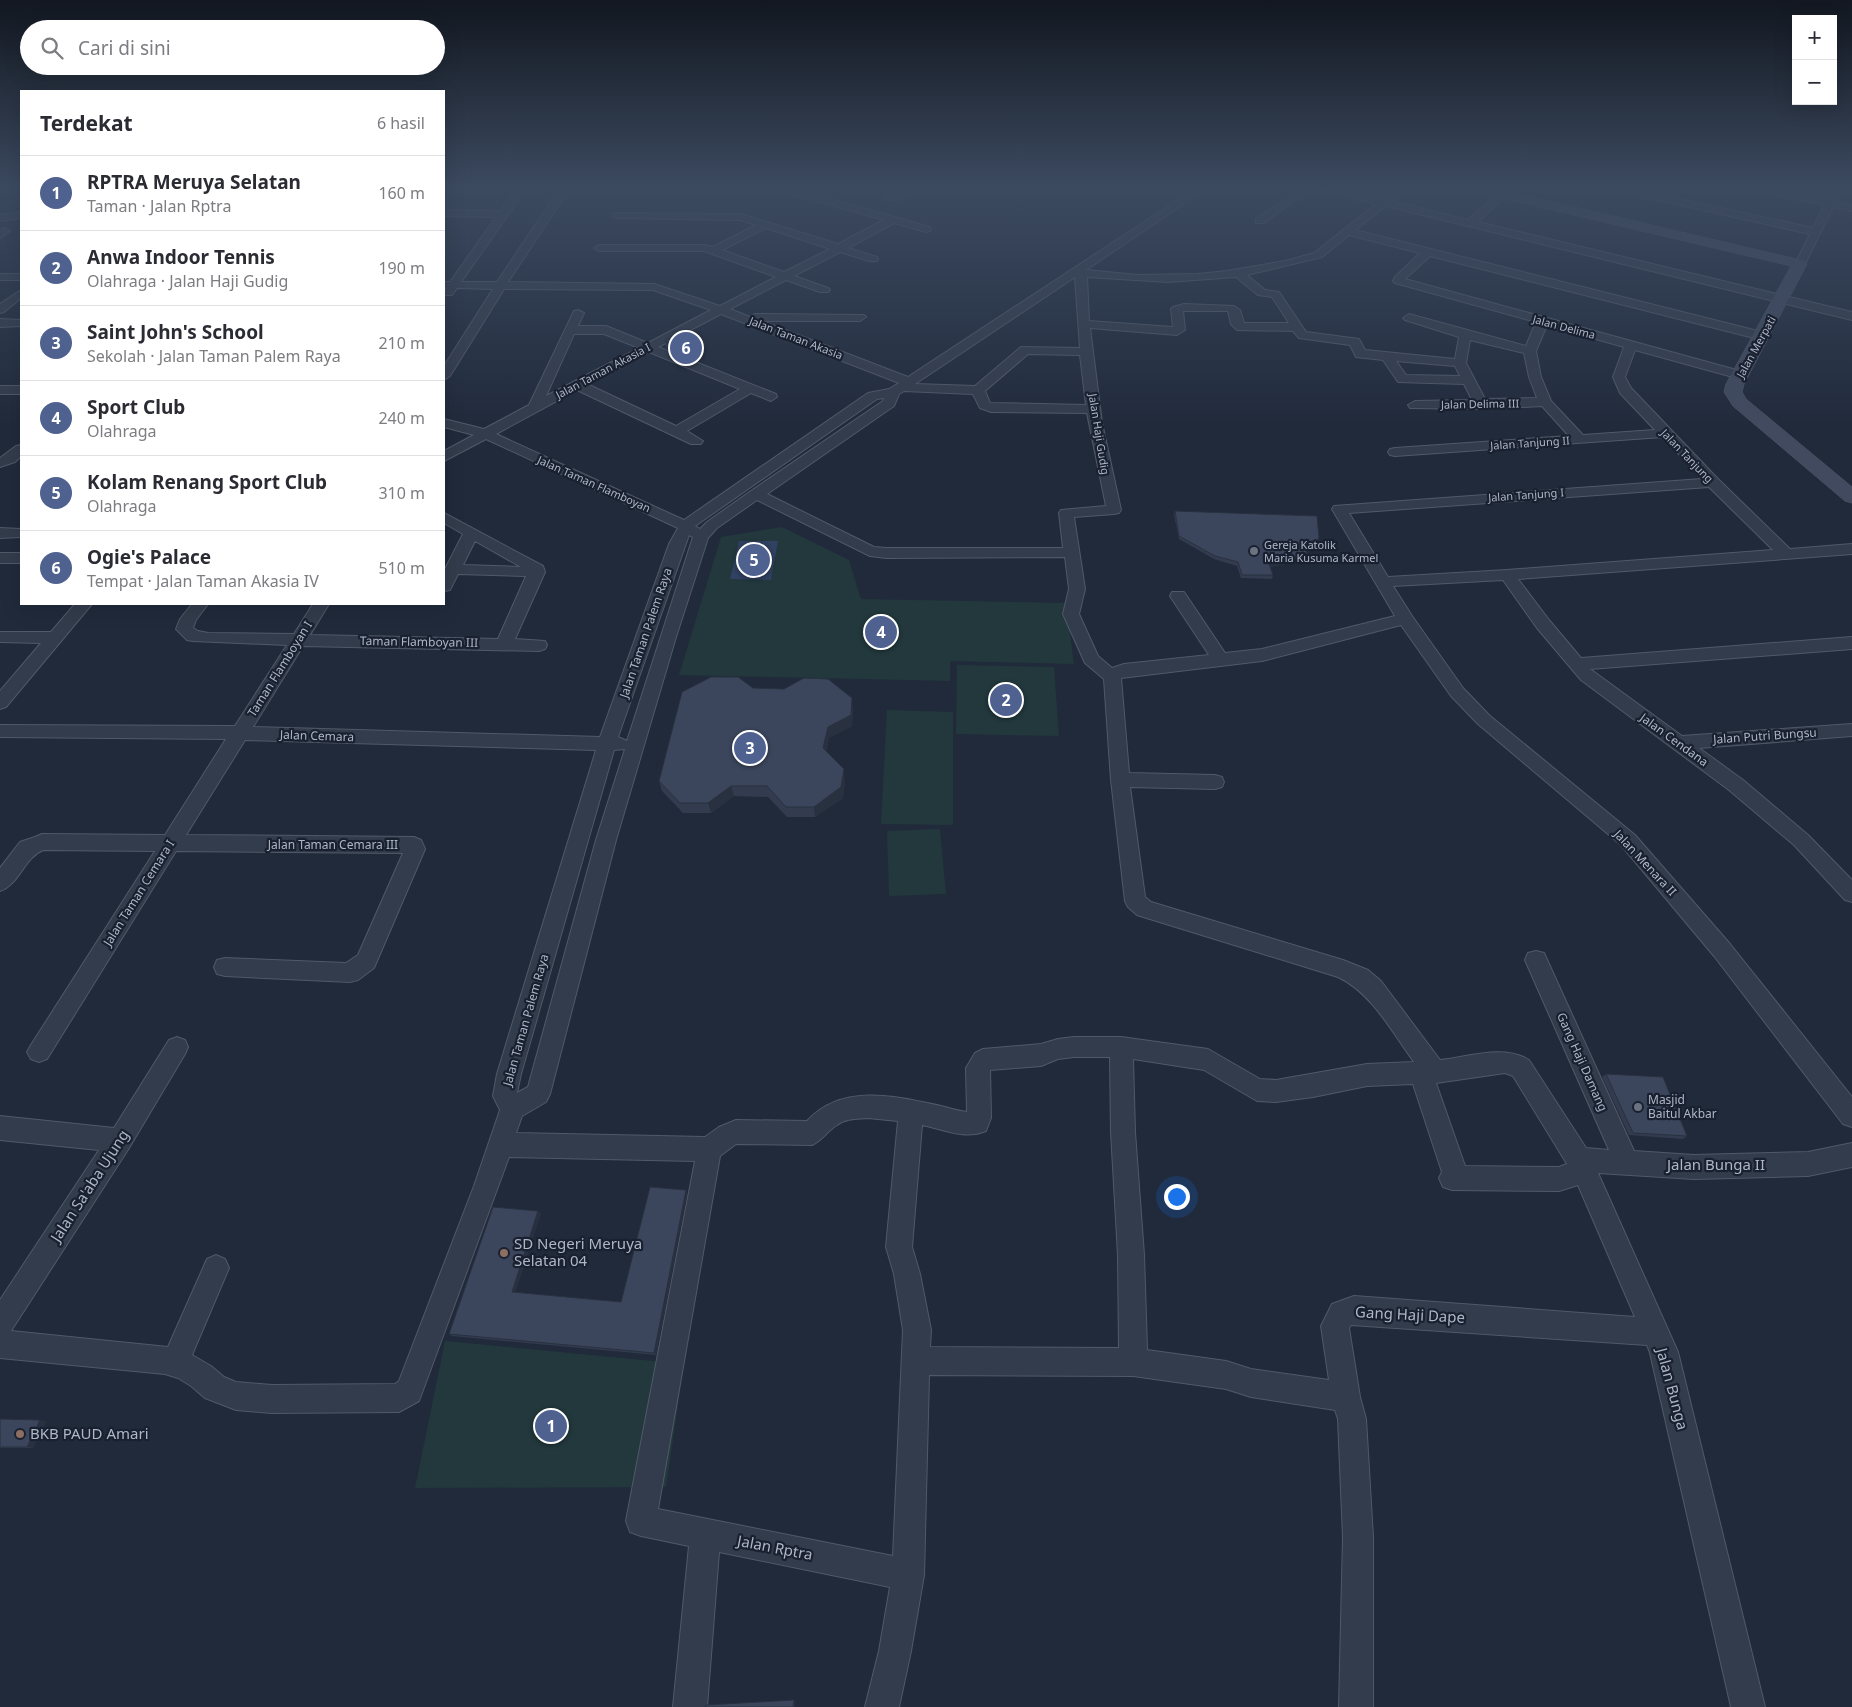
<!DOCTYPE html>
<html lang="id">
<head>
<meta charset="utf-8">
<style>
	body { margin:0; font-family:"Noto Sans",sans-serif; background:#f7f7f7; color:#2b2b33 }
	.controls { position:absolute; right:15px; top:15px; display:grid; overflow:hidden; border-radius:0px; box-shadow:0 5px 20px #0002 }
	.controls button { width:45px; height:45px; display:grid; place-items:center; padding:0; border:0; border-bottom:1px solid #e1e1e2; background:#fff; color:#2b2b33; font:25px sans-serif }
	.you { position:absolute; left:1176px; top:1196px; width:18px; height:18px; margin:-12px; border:4px solid #fff; border-radius:50%; background:#1a73e8; box-shadow:0 0 0 8px #1a73e833 }
	.badge { display:grid; place-items:center; width:32px; height:32px; border-radius:50%; background:#4f628f; color:#fff; font-size:16px; font-weight:700 }
	.pin { position:absolute; translate:-50% -50%; border:2px solid #fff; box-shadow:0 1px 5px #0006 }
	.list { margin:0; padding:0; list-style:none }
	h2 { display:flex; justify-content:space-between; align-items:center; height:65px; margin:0; padding:0 20px; font-size:21px }
	h2 small { font-size:16px; font-weight:400; color:#7c7c81 }
	.list li { display:grid; grid-template-columns:32px 1fr auto; gap:15px; align-items:center; box-sizing:border-box; height:75px; padding:0 20px; border-top:1px solid #e1e1e2 }
	.list b { display:block; font-size:19px; white-space:nowrap }
	.list p { margin:0; font-size:16px; white-space:nowrap; color:#7c7c81 }
	.list em { font-size:16px; font-style:normal; color:#7c7c81 }
	.icon { flex:none; width:28px; height:28px; fill:none; stroke:currentColor; stroke-width:2; stroke-linecap:round; stroke-linejoin:round }
	.map { position:relative; flex:none; width:1852px; height:1707px; overflow:hidden }
	.search { position:absolute; background:#fff; box-shadow:0 5px 20px #0002; left:20px; top:20px; width:425px; height:55px; display:flex; align-items:center; gap:12px; box-sizing:border-box; padding:0 18px; border-radius:28px; color:#7c7c81; font-size:19px }
	.panel { position:absolute; background:#fff; box-shadow:0 5px 20px #0002; left:20px; top:90px; width:425px; height:515px; border-radius:0px }
	.map>svg:first-child { display:block }
	.green { fill:#22383c }
	.water { fill:#304162 }
	.lines { fill:none; stroke-linecap:round; stroke-linejoin:round }
	.street-casing { stroke:#515969; stroke-width:2 }
	.secondary-casing { stroke:#515969; stroke-width:1 }
	.street { fill:#333c4c; fill-rule:evenodd }
	.secondary { fill:#414a5f; fill-rule:evenodd }
	.wall { fill:#333c4f }
	.shaded-wall { fill:#293140 }
	.building { fill:#3b465c; stroke:#293140 }
	.worship-dot { fill:#6b7280; stroke:#192130; stroke-width:2 }
	.education-dot { fill:#8d6e63; stroke:#192130; stroke-width:2 }
	.labels { text-anchor:middle; stroke-width:4.5; stroke-linejoin:round; paint-order:stroke }
	.far-street-label { font-size:11px; fill:#aeb6c8; stroke:#192130 }
	.far-poi-label { font-size:11px; fill:#aeb6c8; stroke:#192130; text-anchor:start }
	.street-label { font-size:12px; fill:#aeb6c8; stroke:#192130 }
	.poi-label { font-size:12px; fill:#aeb6c8; stroke:#192130; text-anchor:start }
	.near-street-label { font-size:15px; fill:#aeb6c8; stroke:#192130 }
	.near-poi-label { font-size:15px; fill:#aeb6c8; stroke:#192130; text-anchor:start }
</style>
</head>
<body>
<div class="map">
<svg width="1852" height="1707" viewBox="0 0 1852 1707">
	<rect width="100%" height="100%" fill="#202a3b"/>
	<path class="green" d="M 782,527 L 849,560 L 861,599 L 1066,603 L 1074,664 L 950,661 L 950,681 L 679,675 L 721,537 Z
		M 957,665 L 1054,667 L 1059,736 L 956,734 Z
		M 887,710 L 953,712 L 953,825 L 881,824 Z
		M 940,829 L 946,894 L 889,896 L 887,831 Z
		M 445,1341 L 684,1364 L 666,1487 L 415,1488 Z"/>
	<path class="water" d="M 739,541 L 778,541 L 771,580 L 730,579 Z"/>
	<g class="lines">
		<defs>
			<path id="street" d="M 517,188 L 527,188 L 461,282 L 497,282 L 560,188 L 570,188 L 508,282 L 654,284 L 720,306 L 776,277 L 704,251 L 599,251 L 594,248 L 599,245 L 705,245 L 713,247 L 756,225 L 740,220 L 617,218 L 613,217 L 613,213 L 741,214 L 838,244 L 884,220 L 778,190 L 776,188 L 791,188 L 930,227 L 931,229 L 930,231 L 926,232 L 894,223 L 848,248 L 877,257 L 878,259 L 877,261 L 869,261 L 840,252 L 794,276 L 828,288 L 830,290 L 828,292 L 820,292 L 786,280 L 730,309 L 750,317 L 755,314 L 864,315 L 866,317 L 860,321 L 762,321 L 908,377 L 1196,188 L 1207,188 L 1086,270 L 1138,275 L 1198,274 L 1227,271 L 1285,261 L 1314,253 L 1376,204 L 1321,190 L 1319,188 L 1335,188 L 1382,199 L 1396,188 L 1407,188 L 1391,201 L 1468,220 L 1499,192 L 1505,192 L 1505,196 L 1478,222 L 1852,312 L 1852,320 L 1386,206 L 1355,230 L 1766,333 L 1768,336 L 1762,340 L 1430,256 L 1405,279 L 1744,372 L 1746,375 L 1740,379 L 1635,350 L 1625,377 L 1631,388 L 1718,479 L 1790,549 L 1852,544 L 1852,554 L 1518,579 L 1549,620 L 1581,658 L 1852,637 L 1852,649 L 1590,669 L 1682,736 L 1852,724 L 1852,736 L 1699,748 L 1743,780 L 1808,835 L 1852,880 L 1852,902 L 1845,900 L 1794,845 L 1729,790 L 1581,680 L 1537,628 L 1503,580 L 1393,586 L 1412,616 L 1463,688 L 1490,716 L 1635,835 L 1730,944 L 1852,1097 L 1852,1127 L 1843,1124 L 1714,956 L 1621,845 L 1478,724 L 1451,696 L 1401,625 L 1262,661 L 1121,678 L 1129,773 L 1215,775 L 1222,777 L 1224,782 L 1222,787 L 1215,789 L 1130,787 L 1145,897 L 1151,902 L 1343,960 L 1368,970 L 1381,981 L 1440,1060 C 1468,1057 1504,1044 1529,1060 L 1586,1148 L 1609,1150 L 1525,960 L 1528,953 L 1536,951 L 1544,953 L 1634,1151 L 1694,1155 L 1808,1152 L 1852,1143 L 1852,1167 L 1808,1176 L 1694,1179 L 1598,1173 L 1678,1352 L 1765,1707 L 1731,1707 L 1650,1353 L 1647,1345 L 1351,1325 L 1349,1328 L 1360,1397 L 1366,1419 L 1373,1537 L 1373,1707 L 1339,1707 L 1343,1537 L 1338,1419 L 1335,1410 L 1251,1397 L 1226,1389 L 1133,1376 L 929,1375 L 924,1575 L 911,1651 L 899,1707 L 865,1707 L 879,1651 L 890,1587 L 719,1552 L 707,1707 L 673,1707 L 689,1546 L 641,1536 L 630,1532 L 626,1521 L 695,1161 L 509,1157 L 419,1401 L 399,1412 L 272,1413 L 236,1410 L 205,1398 L 191,1386 L 178,1378 L 165,1374 L 0,1358 L 0,1300 L 99,1150 L 0,1140 L 0,1116 L 114,1128 L 169,1040 L 177,1037 L 185,1040 L 188,1047 L 185,1054 L 129,1148 L 11,1331 L 168,1347 L 207,1259 L 216,1255 L 225,1259 L 229,1268 L 192,1355 L 211,1366 L 224,1377 L 236,1382 L 272,1385 L 395,1384 L 399,1381 L 474,1186 L 500,1110 L 493,1096 L 497,1074 L 596,750 L 245,740 L 186,835 L 414,837 L 421,840 L 425,849 L 374,968 L 358,980 L 350,982 L 225,976 L 217,974 L 214,967 L 217,960 L 225,958 L 346,963 L 358,955 L 403,853 L 176,851 L 47,1059 L 39,1062 L 31,1059 L 27,1052 L 31,1045 L 155,851 L 43,850 C 24,858 19,885 0,891 L 0,868 L 20,842 L 35,837 L 42,834 L 165,835 L 226,739 L 0,737 L 0,725 L 235,726 L 287,645 L 193,641 L 187,640 L 176,629 L 180,619 L 192,604 L 208,604 L 196,620 L 193,628 L 198,631 L 208,633 L 294,634 L 313,604 L 329,604 L 310,635 L 498,639 L 526,576 L 458,574 L 450,590 L 444,591 L 444,571 L 463,534 L 444,523 L 444,513 L 543,566 L 545,572 L 515,639 L 545,641 L 547,645 L 545,649 L 539,651 L 303,646 L 253,727 L 600,737 L 669,544 L 678,528 L 486,439 L 444,461 L 444,451 L 474,435 L 444,427 L 444,419 L 484,429 L 529,405 L 574,311 L 578,310 L 584,313 L 578,326 L 606,326 L 648,343 L 711,310 L 653,290 L 504,289 L 450,376 L 444,380 L 444,366 L 493,289 L 457,288 L 452,295 L 444,295 L 446,288 L 444,288 L 444,282 L 450,282 L 496,217 L 444,216 L 444,210 L 501,211 ZM 766,228 L 830,249 L 784,272 L 722,250 ZM 1349,235 L 1420,253 L 1395,277 L 1393,281 L 1395,283 L 1536,322 L 1526,346 L 1409,314 L 1403,318 L 1405,320 L 1459,337 L 1455,359 L 1365,350 L 1359,339 L 1306,332 L 1279,292 L 1265,290 L 1247,275 L 1322,257 ZM 1075,277 L 1080,348 L 1021,347 L 975,386 L 915,384 ZM 1087,277 L 1168,282 L 1236,277 L 1258,295 L 1272,297 L 1289,323 L 1244,323 L 1240,310 L 1234,306 L 1184,304 L 1173,307 L 1171,309 L 1173,327 L 1089,321 ZM 1183,311 L 1228,311 L 1231,324 L 1237,330 L 1293,331 L 1299,338 L 1350,345 L 1356,357 L 1383,360 L 1398,382 L 1464,384 L 1472,400 L 1415,401 L 1408,405 L 1410,408 L 1481,409 L 1542,406 L 1569,436 L 1395,448 L 1390,449 L 1388,452 L 1390,455 L 1395,456 L 1663,437 L 1702,479 L 1334,506 L 1332,509 L 1395,616 L 1262,649 L 1225,653 L 1184,592 L 1172,592 L 1170,596 L 1209,655 L 1124,664 L 1112,668 L 1098,656 L 1079,614 L 1085,589 L 1074,517 L 1114,514 L 1119,513 L 1121,510 L 1102,423 L 1090,328 L 1177,335 L 1185,330 ZM 721,314 L 899,383 L 889,389 L 868,393 L 684,520 L 496,434 L 577,390 L 691,444 L 701,444 L 703,441 L 687,431 L 751,393 L 771,401 L 777,397 L 776,394 L 658,347 ZM 1547,325 L 1624,347 L 1613,377 L 1620,393 L 1655,430 L 1583,435 L 1551,401 L 1541,377 L 1536,351 ZM 574,334 L 604,334 L 639,348 L 546,396 ZM 1470,340 L 1524,353 L 1529,377 L 1537,398 L 1485,399 L 1466,363 ZM 649,352 L 740,389 L 676,426 L 587,384 ZM 1028,354 L 1080,355 L 1086,405 L 990,403 L 985,391 ZM 1396,361 L 1455,366 L 1460,376 L 1406,375 ZM 904,391 L 973,394 L 980,408 L 991,412 L 1087,413 L 1106,506 L 1061,510 L 1059,513 L 1063,548 L 886,548 L 874,547 L 767,494 L 894,406 L 899,394 ZM 884,398 L 883,401 L 751,491 L 707,522 L 700,529 L 695,526 L 877,399 ZM 1709,487 L 1773,550 L 1507,570 L 1388,577 L 1349,513 ZM 757,500 L 870,556 L 886,558 L 1065,557 L 1069,589 L 1063,614 L 1085,663 L 1104,679 L 1111,780 L 1125,901 L 1128,907 L 1137,915 L 1338,977 C 1372,993 1392,1032 1414,1062 L 1367,1064 L 1276,1080 L 1260,1079 L 1208,1049 L 1121,1037 L 1074,1037 L 1058,1039 L 1041,1044 L 983,1049 L 975,1053 L 966,1068 L 967,1112 C 958,1111 950,1108 941,1106 C 895,1096 842,1083 807,1121 L 736,1120 L 719,1127 L 705,1137 L 516,1133 L 522,1116 L 546,1102 L 550,1094 L 616,840 L 676,637 L 708,538 L 717,528 ZM 689,535 L 693,537 L 627,741 L 618,737 ZM 475,541 L 521,567 L 463,565 ZM 625,749 L 596,840 L 528,1087 L 517,1093 L 521,1074 L 614,750 ZM 1074,1057 L 1110,1057 L 1111,1132 L 1118,1255 L 1119,1348 L 930,1347 L 931,1330 L 920,1274 L 912,1247 L 922,1125 C 943,1129 964,1140 986,1131 L 991,1118 L 990,1070 L 1041,1066 L 1058,1059 ZM 1133,1059 L 1204,1070 L 1257,1101 L 1276,1102 L 1313,1097 L 1367,1086 L 1413,1084 L 1442,1172 L 1439,1178 L 1443,1187 L 1452,1190 L 1559,1191 L 1578,1185 L 1635,1317 L 1354,1296 L 1332,1304 L 1321,1326 L 1329,1380 L 1251,1369 L 1226,1361 L 1147,1350 L 1144,1255 L 1135,1132 ZM 1505,1073 L 1513,1076 L 1567,1164 L 1559,1167 L 1465,1166 L 1436,1083 ZM 868,1118 L 898,1121 L 886,1247 L 894,1274 L 903,1330 L 893,1556 L 658,1509 L 720,1156 L 736,1144 L 812,1145 C 823,1140 827,1131 837,1125 C 846,1118 858,1119 868,1118 Z
				M 908,188 L 919,188 C 911,197 892,205 882,197 C 890,191 900,195 908,188 Z
				M 1301,188 L 1312,188 L 1264,223 L 1256,223 L 1256,219 Z
				M 1612,188 L 1629,188 L 1813,228 L 1824,205 L 1758,191 L 1753,188 L 1771,188 L 1827,200 L 1833,188 L 1843,188 L 1836,202 L 1852,205 L 1852,211 L 1833,207 L 1805,264 L 1800,267 L 1795,264 L 1810,234 L 1617,191 Z
				M 21,212 L 21,218 L 0,221 L 0,215 Z
				M 5,228 L 10,231 L 0,238 L 0,230 Z
				M 0,274 L 21,274 L 21,280 L 0,280 Z
				M 21,290 L 21,298 L 4,312 L 0,313 L 0,304 Z
				M 0,319 L 21,320 L 21,326 L 0,327 Z
				M 0,386 L 21,386 L 21,394 L 0,394 Z
				M 21,445 L 21,456 L 15,462 L 0,467 L 0,458 L 16,446 Z
				M 0,528 L 21,529 L 21,537 L 0,538 Z
				M 0,553 L 21,553 L 21,563 L 0,563 Z
				M 75,604 L 92,604 L 6,707 L 0,709 L 0,691 L 41,643 L 0,642 L 0,632 L 51,632 Z"/>
			<path id="secondary" d="M 1502,190 L 1805,261 L 1807,264 L 1744,384 L 1742,392 L 1746,399 L 1852,487 L 1852,503 L 1845,501 L 1733,406 L 1724,392 L 1726,384 L 1791,266 L 1497,197 L 1495,194 L 1497,191 Z"/>
		</defs>
		<use href="#street" class="street-casing"/>
		<use href="#secondary" class="secondary-casing"/>
		<use href="#street" class="street"/>
		<use href="#secondary" class="secondary"/>
	</g>
	<path class="wall" d="M 665,341 L 705,341 L 706,347 L 689,357 L 666,348 Z
		M 1175,511 L 1319,538 L 1318,542 L 1300,561 L 1270,567 L 1273,575 L 1272,579 L 1241,578 L 1237,566 L 1214,559 L 1179,539 L 1174,515 Z
		M 753,688 L 853,709 L 852,726 L 829,738 L 826,751 L 845,780 L 843,798 L 815,817 L 787,817 L 768,797 L 734,796 L 711,813 L 683,813 L 662,791 L 659,781 Z
		M 1606,1074 L 1687,1136 L 1683,1139 L 1629,1135 L 1602,1077 Z
		M 686,1190 L 687,1193 L 656,1355 L 452,1336 L 449,1334 L 541,1213 L 515,1292 L 621,1302 Z
		M 0,1419 L 46,1421 L 33,1448 L 0,1448 Z
		M 795,1700 L 795,1707 L 706,1705 L 709,1705 Z"/>
	<path class="shaded-wall" d="M 705,341 L 706,347 L 689,357 L 687,350 Z
		M 1319,538 L 1318,542 L 1300,561 L 1268,567 L 1269,564 Z
		M 852,698 L 853,709 L 852,726 L 829,738 L 825,759 L 823,748 L 828,727 Z
		M 844,769 L 845,780 L 843,798 L 815,817 L 814,807 Z
		M 731,786 L 734,796 L 711,813 L 708,803 Z
		M 686,1190 L 687,1193 L 656,1355 L 654,1353 Z
		M 538,1211 L 541,1213 L 515,1294 L 512,1292 Z
		M 40,1420 L 46,1421 L 33,1448 L 27,1447 Z
		M 794,1700 L 795,1700 L 795,1707 L 793,1707 Z"/>
	<path class="building" d="M 683,332 L 705,341 L 687,350 L 665,341 Z
		M 1175,511 L 1317,516 L 1319,538 L 1301,558 L 1269,564 L 1273,575 L 1242,575 L 1238,562 L 1215,556 L 1179,536 Z
		M 711,677 L 738,677 L 753,688 L 784,689 L 804,678 L 828,679 L 852,698 L 851,715 L 828,727 L 823,748 L 844,769 L 841,787 L 814,807 L 786,807 L 767,786 L 731,786 L 708,803 L 680,803 L 659,781 L 682,692 Z
		M 1606,1074 L 1663,1077 L 1687,1136 L 1633,1133 Z
		M 650,1187 L 686,1190 L 654,1353 L 449,1334 L 493,1207 L 538,1211 L 512,1292 L 621,1302 Z
		M 0,1419 L 40,1420 L 27,1447 L 0,1447 Z
		M 794,1700 L 793,1707 L 705,1707 L 706,1705 Z"/>
	<linearGradient id="sky" x2="0" y2="1"><stop stop-color="#121720"/><stop offset="0.44" stop-color="#3c4a60"/><stop offset="1" stop-color="#3c4a60" stop-opacity="0"/></linearGradient>
	<rect width="1852" height="427" fill="url(#sky)"/>
	<g class="worship-dot">
		<circle cx="1254" cy="551" r="5"/>
		<circle cx="1638" cy="1107" r="5"/>
	</g>
	<g class="education-dot">
		<circle cx="504" cy="1253" r="5"/>
		<circle cx="20" cy="1434" r="5"/>
	</g>
	<g class="labels">
		<g class="far-street-label">
			<text transform="translate(1564 327) rotate(15)" y="4">Jalan Delima</text>
			<text transform="translate(796 338) rotate(21)" y="4">Jalan Taman Akasia</text>
			<text transform="translate(1756 347) rotate(-61)" y="4">Jalan Merpati</text>
			<text transform="translate(603 371) rotate(-28)" y="4">Jalan Taman Akasia I</text>
			<text transform="translate(1480 404) rotate(-1)" y="4">Jalan Delima III</text>
			<text transform="translate(1099 434) rotate(81)" y="4">Jalan Haji Gudig</text>
			<text transform="translate(1530 443) rotate(-4)" y="4">Jalan Tanjung II</text>
			<text transform="translate(1687 456) rotate(46)" y="4">Jalan Tanjung</text>
			<text transform="translate(594 484) rotate(24)" y="4">Jalan Taman Flamboyan</text>
			<text transform="translate(1526 495) rotate(-4)" y="4">Jalan Tanjung I</text>
		</g>
		<g class="far-poi-label">
			<text x="1264" y="549">Gereja Katolik<tspan x="1264" dy="13">Maria Kusuma Karmel</tspan></text>
		</g>
		<g class="street-label">
			<text transform="translate(646 633) rotate(-71)" y="4">Jalan Taman Palem Raya</text>
			<text transform="translate(419 642) rotate(1)" y="4">Taman Flamboyan III</text>
			<text transform="translate(280 669) rotate(-58)" y="4">Taman Flamboyan I</text>
			<text transform="translate(317 736) rotate(2)" y="4">Jalan Cemara</text>
			<text transform="translate(1765 736) rotate(-4)" y="4">Jalan Putri Bungsu</text>
			<text transform="translate(1674 740) rotate(36)" y="4">Jalan Cendana</text>
			<text x="333" y="849">Jalan Taman Cemara III</text>
			<text transform="translate(1645 863) rotate(47)" y="4">Jalan Menara II</text>
			<text transform="translate(139 893) rotate(-58)" y="4">Jalan Taman Cemara I</text>
			<text transform="translate(526 1020) rotate(-74)" y="4">Jalan Taman Palem Raya</text>
			<text transform="translate(1582 1062) rotate(66)" y="4">Gang Haji Damang</text>
		</g>
		<g class="poi-label">
			<text x="1648" y="1104">Masjid<tspan x="1648" dy="14">Baitul Akbar</tspan></text>
		</g>
		<g class="near-street-label">
			<text x="1716" y="1170">Jalan Bunga II</text>
			<text transform="translate(90 1186) rotate(-57)" y="5">Jalan Sa'aba Ujung</text>
			<text transform="translate(1410 1315) rotate(3)" y="5">Gang Haji Dape</text>
			<text transform="translate(1672 1389) rotate(75)" y="5">Jalan Bunga</text>
			<text transform="translate(775 1548) rotate(11)" y="5">Jalan Rptra</text>
		</g>
		<g class="near-poi-label">
			<text x="514" y="1249">SD Negeri Meruya<tspan x="514" dy="17">Selatan 04</tspan></text>
			<text x="30" y="1439">BKB PAUD Amari</text>
		</g>
	</g>
</svg>
<div class="controls">
<button>+</button>
<button>−</button>
</div>
<div class="you"></div>
<div class="pin badge" style="left:551px;top:1426px">1</div>
<div class="pin badge" style="left:1006px;top:700px">2</div>
<div class="pin badge" style="left:750px;top:748px">3</div>
<div class="pin badge" style="left:881px;top:632px">4</div>
<div class="pin badge" style="left:754px;top:560px">5</div>
<div class="pin badge" style="left:686px;top:348px">6</div>
<div class="search"><svg class="icon" aria-label="search" viewBox="0 0 24 24"><circle cx="10" cy="10" r="6"/><path d="M15 15l6 6"/></svg>Cari di sini</div>
<section class="panel">
<h2>Terdekat<small>6 hasil</small></h2>
<ul class="list">
<li><span class="badge">1</span><div><b>RPTRA Meruya Selatan</b><p>Taman · Jalan Rptra</p></div><em>160 m</em></li>
<li><span class="badge">2</span><div><b>Anwa Indoor Tennis</b><p>Olahraga · Jalan Haji Gudig</p></div><em>190 m</em></li>
<li><span class="badge">3</span><div><b>Saint John's School</b><p>Sekolah · Jalan Taman Palem Raya</p></div><em>210 m</em></li>
<li><span class="badge">4</span><div><b>Sport Club</b><p>Olahraga</p></div><em>240 m</em></li>
<li><span class="badge">5</span><div><b>Kolam Renang Sport Club</b><p>Olahraga</p></div><em>310 m</em></li>
<li><span class="badge">6</span><div><b>Ogie's Palace</b><p>Tempat · Jalan Taman Akasia IV</p></div><em>510 m</em></li>
</ul>
</section>
</div>
</body>
</html>
